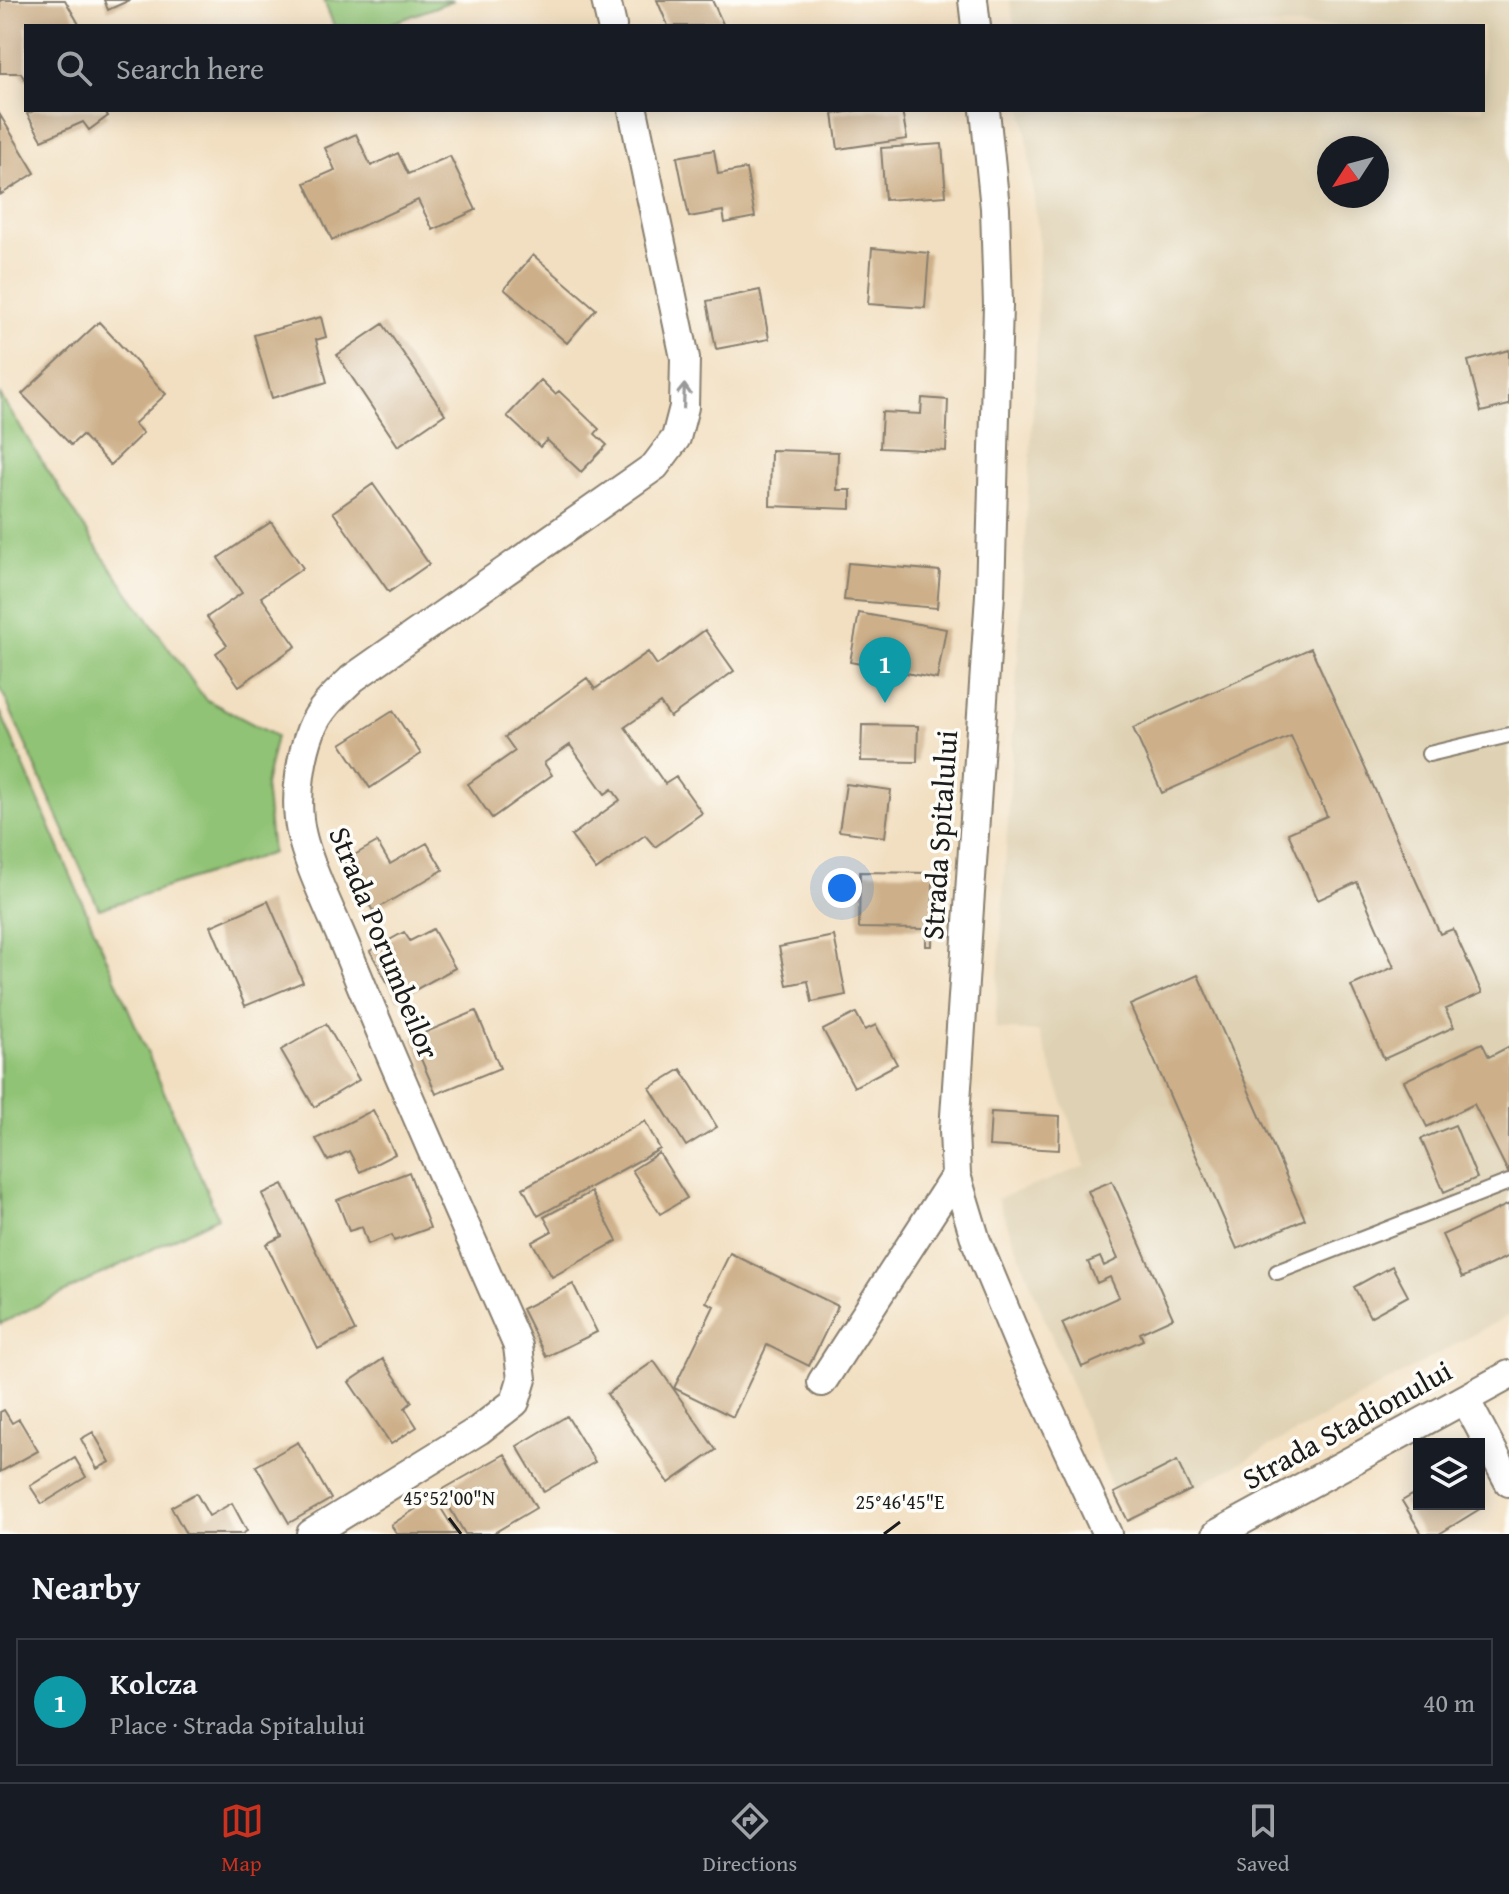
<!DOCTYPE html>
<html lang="en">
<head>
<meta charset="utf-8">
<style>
	body { margin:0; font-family:"Gentium Book Plus",serif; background:#242831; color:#f1f3f6 }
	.controls { position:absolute; right:24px; bottom:24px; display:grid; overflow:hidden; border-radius:0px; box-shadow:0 4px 20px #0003 }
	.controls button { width:72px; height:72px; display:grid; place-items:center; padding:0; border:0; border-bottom:2px solid #363941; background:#171b24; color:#f1f3f6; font:40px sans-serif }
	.compass { position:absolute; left:1317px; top:136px; width:72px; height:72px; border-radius:50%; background:#171b24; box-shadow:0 4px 20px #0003; rotate:234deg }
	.you { position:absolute; left:842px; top:888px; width:28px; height:28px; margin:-20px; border:6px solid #fff; border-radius:50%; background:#1a73e8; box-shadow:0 0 0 12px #1a73e833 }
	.badge { display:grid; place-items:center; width:52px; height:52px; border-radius:50%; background:#c8321e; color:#fff; font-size:26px; font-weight:700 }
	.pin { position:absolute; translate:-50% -66px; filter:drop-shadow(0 2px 4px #0008) }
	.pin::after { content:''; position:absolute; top:42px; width:28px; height:24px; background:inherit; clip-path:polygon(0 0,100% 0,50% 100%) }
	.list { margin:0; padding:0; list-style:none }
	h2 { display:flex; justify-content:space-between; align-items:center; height:104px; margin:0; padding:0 32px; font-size:34px }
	h2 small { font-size:26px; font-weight:400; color:#9ea1a6 }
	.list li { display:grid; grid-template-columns:52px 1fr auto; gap:24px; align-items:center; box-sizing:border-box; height:128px; margin:0 16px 16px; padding:0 16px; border:2px solid #363941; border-radius:0px }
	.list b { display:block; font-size:30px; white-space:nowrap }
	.list p { margin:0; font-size:26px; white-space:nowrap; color:#9ea1a6 }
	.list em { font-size:26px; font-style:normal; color:#9ea1a6 }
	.icon { flex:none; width:44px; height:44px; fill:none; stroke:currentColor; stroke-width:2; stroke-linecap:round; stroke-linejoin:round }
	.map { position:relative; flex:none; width:1509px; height:1534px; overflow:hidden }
	.search { position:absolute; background:#171b24; box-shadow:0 4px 20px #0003; left:24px; right:24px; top:24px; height:88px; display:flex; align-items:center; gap:20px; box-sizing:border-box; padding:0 28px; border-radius:0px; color:#9ea1a6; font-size:30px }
	.sheet { height:248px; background:#171b24 }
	nav { display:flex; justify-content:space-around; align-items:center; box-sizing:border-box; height:112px; border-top:2px solid #363941; background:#171b24; font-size:22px; color:#9ea1a6 }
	nav a { display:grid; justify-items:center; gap:4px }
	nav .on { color:#c8321e }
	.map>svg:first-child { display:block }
	.built { fill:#dfd2b4; fill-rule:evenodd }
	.green { fill:#90c374; stroke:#567048; stroke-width:2 }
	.building { fill:#cdb08a }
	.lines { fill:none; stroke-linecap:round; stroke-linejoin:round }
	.service-casing { stroke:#877e6e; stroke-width:18 }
	.minor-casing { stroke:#877e6e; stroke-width:32 }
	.service { stroke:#fff; stroke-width:14 }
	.minor { stroke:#fff; stroke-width:28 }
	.oneway { stroke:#999 }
	.ticks { fill:none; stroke:#1c1c1c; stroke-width:3 }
	.labels { text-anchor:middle; stroke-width:7; stroke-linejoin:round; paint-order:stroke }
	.street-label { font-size:30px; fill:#1c1c1c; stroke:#fdfcf7 }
	.ticks-label { font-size:20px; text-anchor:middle; fill:#1c1c1c; stroke:#fdfcf7; stroke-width:7; stroke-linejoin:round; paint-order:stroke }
</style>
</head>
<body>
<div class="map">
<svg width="1509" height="1534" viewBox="0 0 1509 1534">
	<rect width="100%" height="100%" fill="#fdfcf7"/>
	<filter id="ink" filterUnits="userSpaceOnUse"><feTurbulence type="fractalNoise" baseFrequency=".0125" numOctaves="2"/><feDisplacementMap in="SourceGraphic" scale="16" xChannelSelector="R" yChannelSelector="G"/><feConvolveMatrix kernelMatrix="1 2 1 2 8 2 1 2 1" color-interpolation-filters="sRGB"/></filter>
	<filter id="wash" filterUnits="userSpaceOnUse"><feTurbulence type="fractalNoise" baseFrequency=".006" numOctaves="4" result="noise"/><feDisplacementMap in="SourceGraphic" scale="32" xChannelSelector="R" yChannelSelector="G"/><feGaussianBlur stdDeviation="1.8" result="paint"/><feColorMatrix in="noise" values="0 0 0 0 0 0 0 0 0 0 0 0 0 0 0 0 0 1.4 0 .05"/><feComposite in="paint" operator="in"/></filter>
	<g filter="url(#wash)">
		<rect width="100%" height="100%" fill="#f2dfc1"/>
		<path class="built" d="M 1010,0 L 1509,0 L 1509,1315 L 1191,1490 L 1128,1521 L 1114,1493 L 997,1199 L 1085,1166 L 1039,1032 L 995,1029 L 1036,359 L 1039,241 L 1023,110 L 1483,110 L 1483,26 L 1014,26 ZM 1329,148 L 1377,148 L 1377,196 L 1329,196 Z"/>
		<path class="green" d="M 324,0 L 454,0 L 385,26 L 334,26 Z
			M 0,395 L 99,551 L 205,699 L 276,736 L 265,785 L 272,853 L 99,909 L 0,687 Z
			M 0,711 L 218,1217 L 0,1324 Z"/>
		<g id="blocks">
			<path class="building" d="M 0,0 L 65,0 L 80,26 L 26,26 L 26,82 L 21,73 L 0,73 Z
				M 104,0 L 130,0 L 108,10 Z
				M 657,0 L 712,0 L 724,26 L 668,26 Z
				M 35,110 L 104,110 L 108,116 L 89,130 L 83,122 L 42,140 L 27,114 Z
				M 858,110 L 902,110 L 907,139 L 838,149 L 833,114 Z
				M 0,115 L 35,173 L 0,195 Z
				M 356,134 L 371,166 L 398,153 L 408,174 L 450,156 L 476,210 L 433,230 L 418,200 L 332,240 L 305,183 L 335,170 L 325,148 Z
				M 942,144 L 946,196 L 885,200 L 881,148 Z
				M 714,150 L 718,174 L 746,169 L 755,217 L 725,223 L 723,211 L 689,217 L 677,157 Z
				M 872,248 L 929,253 L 925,308 L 868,304 Z
				M 533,255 L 596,309 L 567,343 L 504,289 Z
				M 760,290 L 769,339 L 716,349 L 707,301 Z
				M 321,317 L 326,337 L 316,340 L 327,382 L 272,398 L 254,335 Z
				M 99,322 L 166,394 L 134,424 L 143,433 L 110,465 L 82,435 L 71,445 L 22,394 Z
				M 383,324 L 445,414 L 398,446 L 337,355 Z
				M 1509,350 L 1509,405 L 1481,412 L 1468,361 Z
				M 541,380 L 555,394 L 559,391 L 599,429 L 595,434 L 607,445 L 581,472 L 547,440 L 540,447 L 507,416 Z
				M 922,398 L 948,400 L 946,451 L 880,448 L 882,412 L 921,414 Z
				M 771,450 L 838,452 L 837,490 L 851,490 L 851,509 L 770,506 Z
				M 373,484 L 429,564 L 389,592 L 333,512 Z
				M 271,522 L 303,568 L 261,597 L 296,646 L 239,686 L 216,653 L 227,645 L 207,617 L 242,593 L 218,558 Z
				M 848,563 L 940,571 L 937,608 L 844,600 Z
				M 859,613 L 946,629 L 937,679 L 850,662 Z
				M 705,630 L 734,671 L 670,717 L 660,703 L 625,727 L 665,784 L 676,777 L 702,813 L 655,847 L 645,835 L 596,870 L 571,836 L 620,800 L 612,789 L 605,794 L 570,745 L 544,763 L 552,775 L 492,818 L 468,784 L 515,751 L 505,737 L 587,678 L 595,689 L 648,652 L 657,665 Z
				M 1311,648 L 1440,934 L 1453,929 L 1482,993 L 1445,1009 L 1454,1027 L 1384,1059 L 1351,986 L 1394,967 L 1357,882 L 1318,900 L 1288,833 L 1327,816 L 1291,736 L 1162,793 L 1133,728 Z
				M 393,711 L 421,754 L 370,788 L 341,744 Z
				M 862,725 L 918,726 L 917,762 L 861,761 Z
				M 846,784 L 891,790 L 885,837 L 839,831 Z
				M 377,842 L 390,864 L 427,843 L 443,870 L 373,911 L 344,861 Z
				M 860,872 L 933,873 L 932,946 L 926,946 L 926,929 L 859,928 Z
				M 268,901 L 303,982 L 245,1006 L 211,926 Z
				M 433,929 L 455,968 L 397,1000 L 370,951 L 404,932 L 410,941 Z
				M 834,936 L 846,995 L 812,1002 L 808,981 L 787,985 L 779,947 Z
				M 1198,975 L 1305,1219 L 1237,1249 L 1130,1005 Z
				M 476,1011 L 500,1068 L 436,1094 L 412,1038 Z
				M 856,1013 L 865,1030 L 876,1025 L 897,1064 L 854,1087 L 823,1030 Z
				M 326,1024 L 359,1080 L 314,1107 L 281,1050 Z
				M 1482,1043 L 1489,1057 L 1508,1047 L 1509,1050 L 1509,1174 L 1474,1104 L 1427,1127 L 1404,1081 Z
				M 681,1069 L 717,1127 L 686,1146 L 650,1088 Z
				M 373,1110 L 395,1154 L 360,1172 L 349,1151 L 328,1161 L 316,1139 Z
				M 991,1112 L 1060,1116 L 1059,1150 L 989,1146 Z
				M 645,1121 L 660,1149 L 538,1216 L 523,1188 Z
				M 1455,1125 L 1477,1178 L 1444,1192 L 1421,1139 Z
				M 659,1153 L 687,1198 L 660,1214 L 632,1170 Z
				M 409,1172 L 430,1228 L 394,1241 L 392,1235 L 368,1244 L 362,1227 L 349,1231 L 337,1200 Z
				M 1112,1181 L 1173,1318 L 1140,1333 L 1143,1340 L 1082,1367 L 1062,1323 L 1119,1297 L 1110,1277 L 1097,1283 L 1088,1262 L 1100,1257 L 1104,1266 L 1118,1259 L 1088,1191 Z
				M 283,1184 L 355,1331 L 318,1349 L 266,1244 L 282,1236 L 262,1194 Z
				M 591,1192 L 617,1241 L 552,1277 L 532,1242 L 552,1231 L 544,1217 Z
				M 1509,1204 L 1509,1256 L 1462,1278 L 1442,1235 Z
				M 730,1253 L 838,1306 L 809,1366 L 767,1345 L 733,1417 L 674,1388 L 714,1306 L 706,1302 Z
				M 1392,1266 L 1408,1296 L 1370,1317 L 1354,1287 Z
				M 573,1284 L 597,1332 L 546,1357 L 522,1309 Z
				M 383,1359 L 412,1402 L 405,1408 L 417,1427 L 391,1444 L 349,1382 Z
				M 654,1361 L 716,1450 L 669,1483 L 607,1394 Z
				M 4,1410 L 12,1423 L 19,1419 L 38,1451 L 0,1472 L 0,1412 Z
				M 567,1416 L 595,1462 L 544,1492 L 517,1446 Z
				M 93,1432 L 110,1462 L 97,1469 L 81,1439 Z
				M 298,1442 L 331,1499 L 289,1523 L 256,1466 Z
				M 505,1454 L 536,1508 L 492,1534 L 465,1534 L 440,1491 Z
				M 75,1458 L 86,1477 L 42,1504 L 30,1486 Z
				M 1177,1461 L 1191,1490 L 1128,1521 L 1114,1493 Z
				M 1419,1491 L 1419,1504 L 1479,1504 L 1479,1500 L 1483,1507 L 1439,1534 L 1422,1534 L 1402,1501 Z
				M 196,1493 L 209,1516 L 232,1503 L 247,1531 L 242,1534 L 186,1534 L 171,1507 Z
				M 434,1497 L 457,1534 L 397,1534 L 391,1525 Z"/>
		</g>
	</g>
	<g filter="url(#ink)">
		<use href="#blocks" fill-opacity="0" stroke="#877e6e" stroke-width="2"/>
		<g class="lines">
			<defs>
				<path id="service" d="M 1429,754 L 1509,735
					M 1277,1272 L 1509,1182"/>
				<path id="minor" d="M 606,0 L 612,26
					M 973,0 L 976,26
					M 985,110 L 995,208 L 998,305 L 990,595 L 954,1131 L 956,1175 L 976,1241 L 1023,1353 L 1107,1534
					M 822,1382 L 956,1175
					M 1465,1399 L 1509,1482
					M 311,1534 L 479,1430 L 515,1402 L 522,1379 L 518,1346 C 461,1215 401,1084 347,950 C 333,915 302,855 299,819 C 296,792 301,756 311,730 C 319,709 337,693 353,678 L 655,466 L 676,438 L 684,407 L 685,358 L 633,110
					M 1217,1534 L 1509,1375"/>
			</defs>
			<use href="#service" class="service-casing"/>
			<use href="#minor" class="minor-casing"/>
			<use href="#service" class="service"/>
			<use href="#minor" class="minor"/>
		</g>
		<defs><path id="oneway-shaft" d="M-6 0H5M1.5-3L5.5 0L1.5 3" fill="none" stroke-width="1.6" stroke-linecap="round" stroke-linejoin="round" transform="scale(2)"/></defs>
		<use class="oneway" href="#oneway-shaft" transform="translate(684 396) rotate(-88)"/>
	</g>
	<path class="ticks" d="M 449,1518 L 461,1534M 884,1534 L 900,1522"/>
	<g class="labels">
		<g class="street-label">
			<text transform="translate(940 835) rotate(-86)" y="10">Strada Spitalului</text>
			<text transform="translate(384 943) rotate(68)" y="10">Strada Porumbeilor</text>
			<text transform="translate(1347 1425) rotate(-29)" y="10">Strada Stadionului</text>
		</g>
	</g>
	<g class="ticks-label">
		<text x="449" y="1505">45°52'00"N</text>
		<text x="900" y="1509">25°46'45"E</text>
	</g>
</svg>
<div class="controls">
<button><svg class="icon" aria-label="layers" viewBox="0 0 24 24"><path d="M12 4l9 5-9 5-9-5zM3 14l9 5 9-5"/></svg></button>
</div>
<svg class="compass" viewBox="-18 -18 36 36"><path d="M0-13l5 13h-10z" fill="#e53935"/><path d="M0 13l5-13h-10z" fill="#9ea1a6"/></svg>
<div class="you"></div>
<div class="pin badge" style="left:885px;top:703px;background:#0f9aa8">1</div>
<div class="search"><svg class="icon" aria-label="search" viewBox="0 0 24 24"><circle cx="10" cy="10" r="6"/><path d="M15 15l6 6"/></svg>Search here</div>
</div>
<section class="sheet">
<h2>Nearby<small></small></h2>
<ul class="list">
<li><span class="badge" style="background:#0f9aa8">1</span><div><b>Kolcza</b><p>Place · Strada Spitalului</p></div><em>40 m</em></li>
</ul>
</section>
<nav>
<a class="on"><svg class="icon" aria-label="map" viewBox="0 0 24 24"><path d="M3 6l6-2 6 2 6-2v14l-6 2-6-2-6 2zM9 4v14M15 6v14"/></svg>Map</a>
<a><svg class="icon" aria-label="directions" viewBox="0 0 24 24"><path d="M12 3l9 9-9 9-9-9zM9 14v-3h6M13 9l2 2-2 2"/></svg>Directions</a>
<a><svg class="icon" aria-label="saved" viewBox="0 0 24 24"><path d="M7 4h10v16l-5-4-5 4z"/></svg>Saved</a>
</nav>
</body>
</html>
